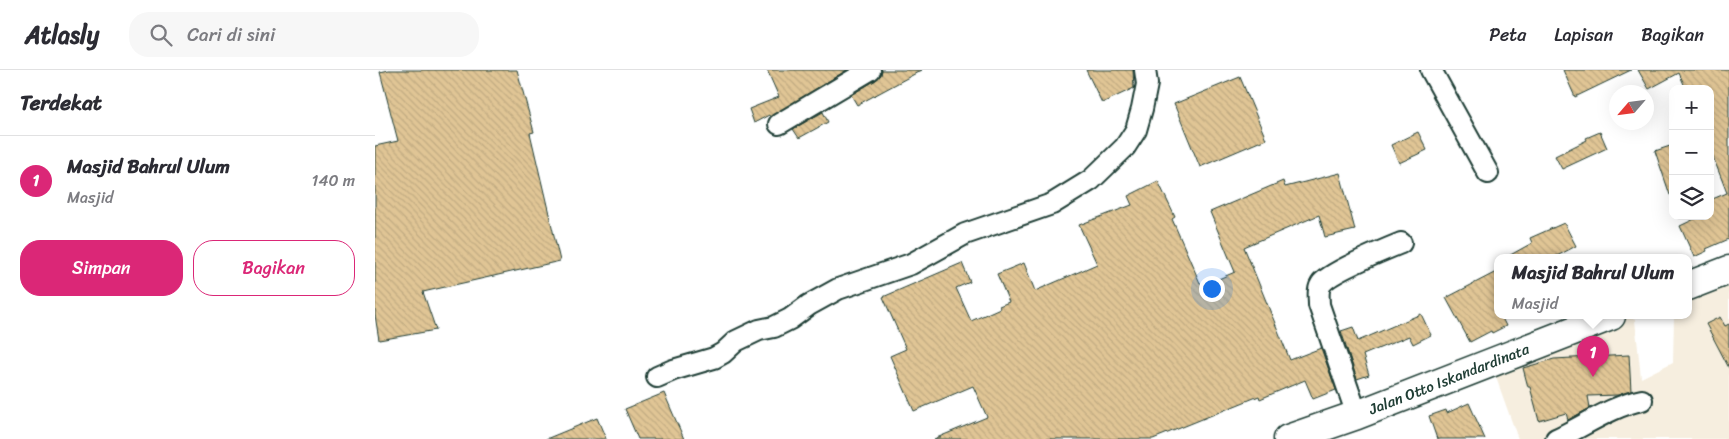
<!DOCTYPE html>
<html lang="id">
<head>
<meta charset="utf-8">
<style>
	body { margin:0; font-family:Sriracha,sans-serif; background:#f7f7f7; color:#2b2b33 }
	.controls { position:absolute; right:15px; top:15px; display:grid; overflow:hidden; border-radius:10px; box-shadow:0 5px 20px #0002 }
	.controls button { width:45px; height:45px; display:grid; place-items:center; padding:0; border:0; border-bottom:1px solid #e1e1e2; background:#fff; color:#2b2b33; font:25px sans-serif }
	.compass { position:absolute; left:1234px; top:15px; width:45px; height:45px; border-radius:50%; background:#fff; box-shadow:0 5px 20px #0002; rotate:242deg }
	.you { position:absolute; left:836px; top:218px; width:18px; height:18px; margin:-12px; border:4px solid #fff; border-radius:50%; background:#1a73e8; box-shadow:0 0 0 8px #1a73e833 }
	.badge { display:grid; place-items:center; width:32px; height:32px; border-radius:50%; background:#db2777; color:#fff; font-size:16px; font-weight:700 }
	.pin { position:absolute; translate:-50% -41px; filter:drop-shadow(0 1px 2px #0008) }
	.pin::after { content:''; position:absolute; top:26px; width:18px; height:15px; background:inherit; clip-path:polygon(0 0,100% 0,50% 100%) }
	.popup { position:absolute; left:1119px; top:184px; width:198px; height:65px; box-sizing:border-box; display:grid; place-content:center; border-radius:10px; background:#fff; filter:drop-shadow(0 1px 4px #0005); font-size:16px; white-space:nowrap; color:#7c7c81 }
	.popup b { font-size:19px; color:#2b2b33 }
	.popup::after { content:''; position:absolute; left:50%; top:100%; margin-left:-10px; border:10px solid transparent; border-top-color:#fff }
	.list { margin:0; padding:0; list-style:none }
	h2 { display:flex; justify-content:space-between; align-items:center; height:65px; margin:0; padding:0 20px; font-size:21px }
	h2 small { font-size:16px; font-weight:400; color:#7c7c81 }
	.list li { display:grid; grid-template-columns:32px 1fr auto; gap:15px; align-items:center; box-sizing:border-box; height:90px; padding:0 20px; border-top:1px solid #e1e1e2 }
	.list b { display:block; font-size:19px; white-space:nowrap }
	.list p { margin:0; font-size:16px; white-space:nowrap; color:#7c7c81 }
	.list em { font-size:16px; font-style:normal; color:#7c7c81 }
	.actions { display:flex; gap:10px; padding:15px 20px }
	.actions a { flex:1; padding:11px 0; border:1px solid #db2777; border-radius:20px; text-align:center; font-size:18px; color:#db2777 }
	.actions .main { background:#db2777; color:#fff }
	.icon { flex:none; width:28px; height:28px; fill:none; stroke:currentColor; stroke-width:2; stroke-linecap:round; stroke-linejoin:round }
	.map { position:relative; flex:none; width:1354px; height:369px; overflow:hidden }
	header { display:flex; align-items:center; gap:30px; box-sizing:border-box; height:70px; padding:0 25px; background:#fff; border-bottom:1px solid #e1e1e2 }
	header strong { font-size:24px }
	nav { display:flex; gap:28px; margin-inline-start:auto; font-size:18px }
	.search { width:350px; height:45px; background:#f7f7f7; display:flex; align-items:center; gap:12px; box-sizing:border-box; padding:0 18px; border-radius:20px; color:#7c7c81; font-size:19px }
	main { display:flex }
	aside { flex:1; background:#fff }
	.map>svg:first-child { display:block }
	.built { fill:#f6eedf }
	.building { fill:url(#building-back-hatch); stroke:#1f3d34 }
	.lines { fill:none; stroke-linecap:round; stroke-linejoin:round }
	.minor-casing { stroke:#1f3d34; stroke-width:24 }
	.secondary-casing { stroke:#1f3d34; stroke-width:31 }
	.minor { stroke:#fff; stroke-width:20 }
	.secondary { stroke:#fff; stroke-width:28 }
	.labels { text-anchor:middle; stroke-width:5; stroke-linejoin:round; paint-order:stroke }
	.street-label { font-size:15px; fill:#1f3d34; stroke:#fff }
</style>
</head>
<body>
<header>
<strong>Atlasly</strong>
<div class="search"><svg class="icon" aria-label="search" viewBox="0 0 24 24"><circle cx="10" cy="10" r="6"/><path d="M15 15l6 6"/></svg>Cari di sini</div>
<nav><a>Peta</a><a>Lapisan</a><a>Bagikan</a></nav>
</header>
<main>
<aside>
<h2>Terdekat<small></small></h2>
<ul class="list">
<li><span class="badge">1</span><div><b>Masjid Bahrul Ulum</b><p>Masjid</p></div><em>140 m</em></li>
</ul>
<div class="actions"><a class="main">Simpan</a><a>Bagikan</a></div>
</aside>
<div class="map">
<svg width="1354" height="369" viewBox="0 0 1354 369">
	<defs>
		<pattern id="building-back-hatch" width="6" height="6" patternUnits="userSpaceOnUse" patternTransform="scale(1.25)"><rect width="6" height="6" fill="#e0c595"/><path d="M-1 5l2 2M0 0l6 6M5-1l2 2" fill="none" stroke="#c0aa81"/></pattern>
	</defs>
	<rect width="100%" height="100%" fill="#fff"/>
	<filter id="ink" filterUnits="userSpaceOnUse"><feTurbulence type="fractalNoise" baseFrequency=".02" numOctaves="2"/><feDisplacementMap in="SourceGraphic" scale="10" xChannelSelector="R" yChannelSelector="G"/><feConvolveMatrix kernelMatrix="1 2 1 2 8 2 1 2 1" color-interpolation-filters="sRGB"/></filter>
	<g filter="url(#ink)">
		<path class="built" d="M 1354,204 L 1354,369 L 1143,369 L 1118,299 L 1206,262 L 1252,246 L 1260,250 L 1266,308 L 1298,292 L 1299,246 L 1313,246 L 1313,221 Z"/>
		<path class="building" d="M 14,0 L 142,0 L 159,62 L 155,63 L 185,191 L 48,222 L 61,260 L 4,270 L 0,245 L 0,76 L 23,71 L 5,2 Z
			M 392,0 L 472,0 L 395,47 L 394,45 L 379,53 L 374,39 L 404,27 Z
			M 507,0 L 547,0 L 482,35 L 476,25 L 501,10 L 506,5 Z
			M 711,0 L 758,0 L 759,18 L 727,33 Z
			M 1188,0 L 1256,0 L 1200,27 Z
			M 1263,0 L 1354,0 L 1354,169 L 1331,179 L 1332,181 L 1319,187 L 1305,156 L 1326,146 L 1335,146 L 1335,130 L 1352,123 L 1335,79 L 1335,19 L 1311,19 L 1304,3 L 1274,19 Z
			M 865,7 L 891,69 L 825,97 L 799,34 Z
			M 448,42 L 453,52 L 424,68 L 418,59 Z
			M 1043,62 L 1052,80 L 1024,93 L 1016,75 Z
			M 1225,62 L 1232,78 L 1187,99 L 1180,86 L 1212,70 L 1211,68 Z
			M 1298,75 L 1298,125 L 1295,125 L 1280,81 Z
			M 965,103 L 980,160 L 950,167 L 944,145 L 869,177 L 915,290 L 946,278 L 961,320 L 938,329 L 930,310 L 885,329 L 884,326 L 778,369 L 559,369 L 612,347 L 598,316 L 539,341 L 515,286 L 531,279 L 508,227 L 587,193 L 595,212 L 581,218 L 596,251 L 625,238 L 624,236 L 634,232 L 622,204 L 649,193 L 660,221 L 722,194 L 704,155 L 757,135 L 753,126 L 783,111 L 800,147 L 797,149 L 825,213 L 826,213 L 827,216 L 860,202 L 835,142 L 908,111 L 910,117 Z
			M 1189,153 L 1201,176 L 1178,188 L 1130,188 L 1157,173 L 1155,168 Z
			M 1123,201 L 1123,246 L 1126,246 L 1131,256 L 1117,263 L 1116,261 L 1095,272 L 1071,228 Z
			M 1046,244 L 1056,265 L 1038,274 L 1034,266 L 988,285 L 994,305 L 982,309 L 966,261 L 978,257 L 983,271 Z
			M 1345,247 L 1350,256 L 1354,254 L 1354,298 L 1331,254 Z
			M 1254,285 L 1256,321 L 1243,325 L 1213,326 L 1215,338 L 1193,350 L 1191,343 L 1164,351 L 1155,317 L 1153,317 L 1148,298 L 1179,289 Z
			M 289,323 L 309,369 L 263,369 L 250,339 Z
			M 1094,333 L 1110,369 L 1062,369 L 1054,346 L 1071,340 L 1072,343 Z
			M 222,348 L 231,369 L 171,369 Z"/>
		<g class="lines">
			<defs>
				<path id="minor" d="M 1056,0 L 1113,103
					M 404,54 L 495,0
					M 282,307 L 298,300 L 339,288 L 348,283 L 361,271 L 384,260 L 399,257 L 415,249 L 434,235 L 463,219 L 536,194 L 590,164 L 677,134 L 716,110 L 750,77 L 761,60 L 767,39 L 772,14 L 770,0
					M 982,345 L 944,235 C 944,228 942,219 947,213 C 957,201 1009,180 1026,173
					M 1181,369 C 1209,356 1237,336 1267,330"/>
				<g id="secondary">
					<path d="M 1313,216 L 1354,200"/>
					<path id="s1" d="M 913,369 L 982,345 L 1236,246"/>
				</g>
			</defs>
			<use href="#minor" class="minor-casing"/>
			<use href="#secondary" class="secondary-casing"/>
			<use href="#minor" class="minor"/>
			<use href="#secondary" class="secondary"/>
		</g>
	</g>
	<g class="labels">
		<g class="street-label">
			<text dy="5" stroke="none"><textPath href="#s1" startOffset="172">Jalan Otto Iskandardinata</textPath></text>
		</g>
	</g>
</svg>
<div class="controls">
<button>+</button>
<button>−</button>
<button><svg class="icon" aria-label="layers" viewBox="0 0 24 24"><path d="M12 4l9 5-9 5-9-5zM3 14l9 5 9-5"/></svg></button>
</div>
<svg class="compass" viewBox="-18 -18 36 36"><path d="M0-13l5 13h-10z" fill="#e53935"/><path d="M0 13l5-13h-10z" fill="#7c7c81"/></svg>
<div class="you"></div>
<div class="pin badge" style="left:1218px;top:307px">1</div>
<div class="popup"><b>Masjid Bahrul Ulum</b>Masjid</div>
</div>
</main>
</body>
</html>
